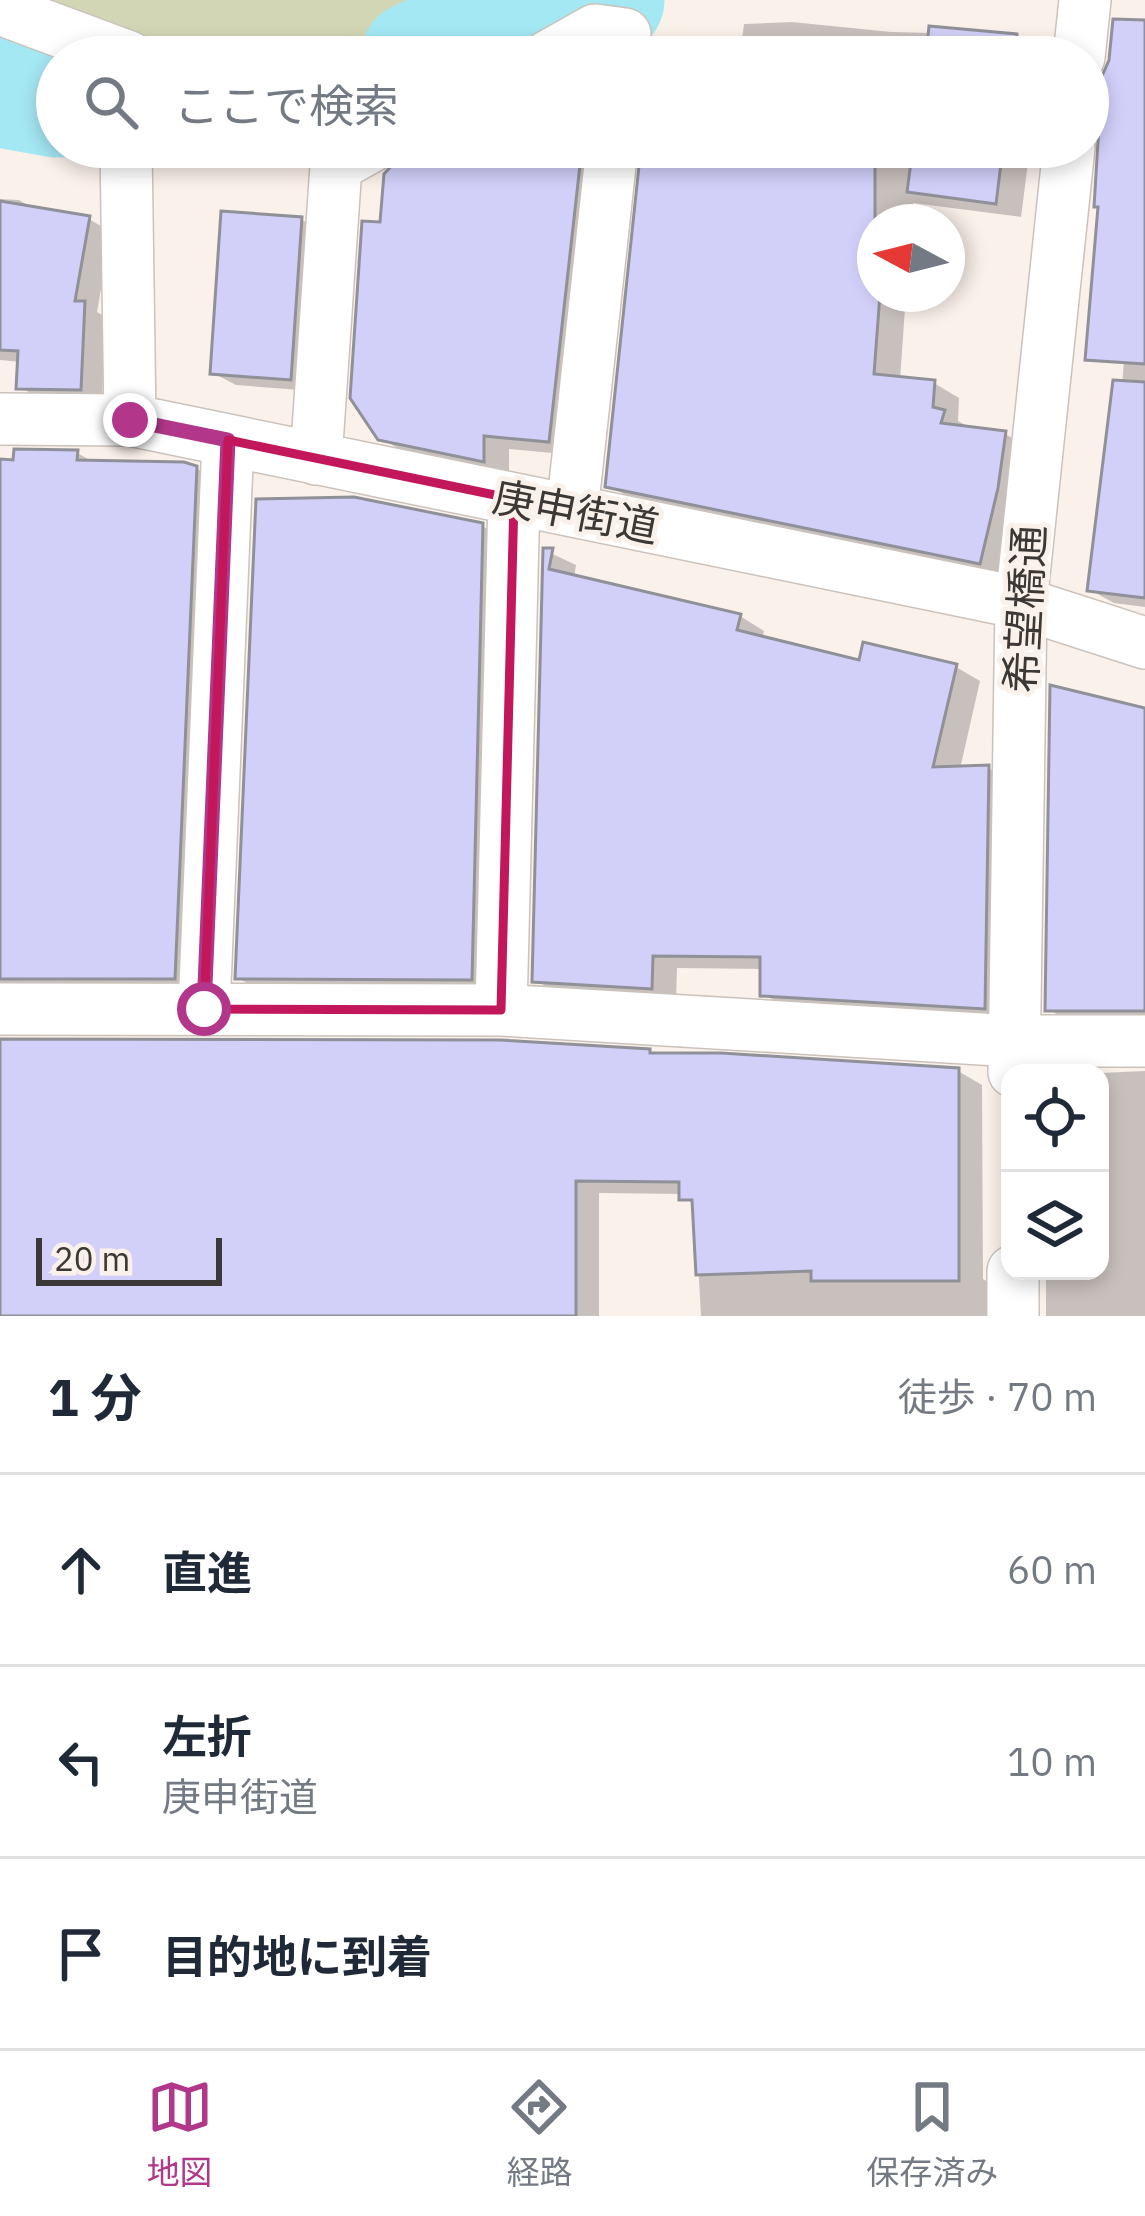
<!DOCTYPE html>
<html lang="ja">
<head>
<meta charset="utf-8">
<style>
	body { margin:0; font-family:"IBM Plex Sans","Noto Sans JP",sans-serif; background:#f6f6f7; color:#1f2937 }
	.controls { position:absolute; right:36px; bottom:36px; display:grid; overflow:hidden; border-radius:24px; box-shadow:0 6px 18px #0003 }
	.controls button { width:108px; height:108px; display:grid; place-items:center; padding:0; border:0; border-bottom:3px solid #e0e1e3; background:#fff; color:#1f2937; font:60px sans-serif }
	.compass { position:absolute; left:857px; top:204px; width:108px; height:108px; border-radius:50%; background:#fff; box-shadow:0 6px 18px #0003; rotate:277deg }
	.scale { position:absolute; left:36px; bottom:30px; width:186px; box-sizing:border-box; padding-left:12px; border:6px solid #3c3835; border-top:0; font-size:33px; line-height:42px; white-space:nowrap; color:#3c3835; -webkit-text-stroke:9px #fbf1eb; paint-order:stroke }
	.stop { position:absolute; width:36px; height:36px; margin:-27px; border:9px solid #b2378a; border-radius:50%; background:#fff }
	.stop.end { background:#b2378a; border-color:#fff; box-shadow:0 3px 12px #0008 }
	.list { margin:0; padding:0; list-style:none }
	h2 { display:flex; justify-content:space-between; align-items:center; height:156px; margin:0; padding:0 48px; font-size:51px }
	h2 small { font-size:39px; font-weight:400; color:#747a83 }
	.list li { display:grid; grid-template-columns:78px 1fr auto; gap:36px; align-items:center; box-sizing:border-box; height:192px; padding:0 48px; border-top:3px solid #e0e1e3 }
	.list b { display:block; font-size:45px; white-space:nowrap }
	.list p { margin:0; font-size:39px; white-space:nowrap; color:#747a83 }
	.list em { font-size:39px; font-style:normal; color:#747a83 }
	.icon { flex:none; width:66px; height:66px; fill:none; stroke:currentColor; stroke-width:2; stroke-linecap:round; stroke-linejoin:round }
	.map { position:relative; flex:none; width:1145px; height:1316px; overflow:hidden }
	.search { position:absolute; background:#fff; box-shadow:0 6px 18px #0003; left:36px; right:36px; top:36px; height:132px; display:flex; align-items:center; gap:30px; box-sizing:border-box; padding:0 42px; border-radius:66px; color:#747a83; font-size:45px }
	.sheet { height:732px; background:#fff }
	nav { display:flex; justify-content:space-around; align-items:center; box-sizing:border-box; height:168px; border-top:3px solid #e0e1e3; background:#fff; font-size:33px; color:#747a83 }
	nav a { display:grid; justify-items:center; gap:6px }
	nav .on { color:#b2378a }
	.map>svg:first-child { display:block }
	.green { fill:#d3d6b4 }
	.shadow { fill:#0003 }
	.lines { fill:none; stroke-linecap:round; stroke-linejoin:round }
	.river { stroke:#a4e8f4; stroke-width:111 }
	.building { fill:#d2d0f9; stroke:#909099; stroke-width:3 }
	.minor-casing { stroke:#cbc2bb; stroke-width:54 }
	.minor { stroke:#fff; stroke-width:51 }
	.route { stroke:#b2378a; stroke-width:15 }
	.marked { fill:none; stroke:#c2185b; stroke-width:9; stroke-linejoin:round }
	.labels { text-anchor:middle; stroke-width:10; stroke-linejoin:round; paint-order:stroke }
	.street-label { font-size:42px; fill:#3c3835; stroke:#fbf1eb }
</style>
</head>
<body>
<div class="map">
<svg width="1145" height="1316" viewBox="0 0 1145 1316">
	<rect width="100%" height="100%" fill="#fbf1eb"/>
	<path class="green" d="M 0,0 L 475,0 L 301,57 L 57,57 L 57,70 L 0,63 Z"/>
	<path class="shadow" d="M 792,22 L 891,32 L 931,33 L 931,29 L 1021,37 L 1062,57 L 696,57 L 740,55 L 744,24 Z
		M 1145,55 L 1145,249 L 1100,135 L 1097,131 L 1088,132 L 1088,88 Z
		M 403,147 L 612,147 L 574,455 L 509,449 L 509,474 L 407,454 L 381,438 L 383,225 Z
		M 644,147 L 1030,147 L 1021,217 L 913,203 L 912,222 L 875,222 L 875,294 L 906,294 L 900,380 L 934,383 L 959,398 L 958,421 L 969,427 L 1005,434 L 1030,448 L 1006,577 L 634,500 L 608,485 Z
		M 0,199 L 19,200 L 36,210 L 89,219 L 111,232 L 97,312 L 106,317 L 102,401 L 42,400 L 20,387 L 21,362 L 0,360 Z
		M 302,220 L 324,232 L 313,391 L 236,385 L 213,373 Z
		M 1127,322 L 1145,324 L 1145,607 L 1114,603 L 1090,590 L 1116,464 Z
		M 77,453 L 97,464 L 194,467 L 218,481 L 199,992 L 0,1006 L 0,463 Z
		M 482,526 L 512,543 L 501,995 L 268,995 L 238,978 Z
		M 546,551 L 576,565 L 574,578 L 740,616 L 764,631 L 762,639 L 861,663 L 956,667 L 980,681 L 960,769 L 988,768 L 1012,782 L 1009,1021 L 788,1008 L 763,994 L 763,969 L 677,968 L 676,1001 L 559,994 L 535,980 Z
		M 1145,711 L 1145,1023 L 1072,1023 L 1048,1009 Z
		M 0,1042 L 649,1052 L 657,1056 L 958,1071 L 982,1085 L 983,1279 L 1006,1293 L 1006,1316 L 701,1316 L 695,1206 L 682,1194 L 599,1193 L 599,1316 L 0,1316 Z
		M 1145,1071 L 1145,1316 L 1046,1316 L 1046,1278 L 1060,1278 L 1060,1271 L 1100,1271 L 1100,1073 Z"/>
	<g class="lines">
		<path class="river" d="M 416,57 L 447,42 L 609,0
			M 0,92 L 57,102"/>
	</g>
	<path class="building" d="M 1113,19 L 1145,20 L 1145,364 L 1085,360 L 1098,207 L 1094,207 L 1102,76 L 1109,60 Z
		M 929,26 L 1017,34 L 1014,57 L 926,57 Z
		M 694,47 L 771,56 L 771,57 L 692,57 Z
		M 400,147 L 582,147 L 549,442 L 484,436 L 484,462 L 378,440 L 350,398 L 362,221 L 380,222 L 384,174 L 396,161 Z
		M 641,147 L 759,147 L 759,151 L 875,162 L 875,294 L 880,294 L 874,374 L 935,380 L 933,407 L 945,410 L 941,423 L 1006,431 L 998,488 L 980,564 L 605,487 Z
		M 913,147 L 1003,147 L 996,204 L 907,192 Z
		M 0,201 L 90,216 L 75,301 L 85,301 L 81,390 L 16,389 L 18,351 L 0,350 Z
		M 221,211 L 302,217 L 291,380 L 210,374 Z
		M 1113,380 L 1145,382 L 1145,598 L 1087,591 Z
		M 14,449 L 78,450 L 77,460 L 184,462 L 197,466 L 175,979 L 0,979 L 0,459 L 13,460 Z
		M 354,497 L 483,523 L 472,980 L 235,979 L 256,499 Z
		M 543,548 L 553,548 L 549,569 L 741,614 L 737,630 L 859,660 L 863,642 L 957,664 L 933,767 L 989,765 L 985,1009 L 760,996 L 760,957 L 653,956 L 652,989 L 532,982 Z
		M 1050,685 L 1145,708 L 1145,1011 L 1045,1011 Z
		M 0,1039 L 500,1040 L 650,1049 L 650,1053 L 721,1053 L 959,1068 L 959,1281 L 811,1281 L 811,1271 L 696,1275 L 692,1200 L 679,1200 L 679,1182 L 576,1181 L 576,1316 L 0,1316 Z"/>
	<g class="lines">
		<defs>
			<path id="minor" d="M 0,9 L 129,57
				M 547,57 L 595,30 L 625,34 L 622,57
				M 1079,57 L 1085,0
				M 126,147 L 130,420
				M 0,419 L 130,420 L 1021,603 L 1145,643
				M 316,459 L 336,166 L 370,147
				M 572,511 L 612,147
				M 0,1009 L 501,1010 L 1014,1041 L 1145,1041
				M 204,1009 L 228,440
				M 501,1010 L 514,499
				M 1014,1072 L 1021,603 L 1069,147
				M 1013,1316 L 1013,1271"/>
		</defs>
		<use href="#minor" class="minor-casing"/>
		<use href="#minor" class="minor"/>
	</g>
	<g class="lines">
		<path class="route" d="M 130,420 L 228,440 L 204,1009"/>
	</g>
	<path class="marked" d="M 228,440 L 514,499 L 501,1010 L 204,1009 Z"/>
	<g class="labels">
		<g class="street-label">
			<text transform="translate(576 512) rotate(11)" y="15">庚申街道</text>
			<text transform="translate(1025 609) rotate(-87)" y="15">希望橋通</text>
		</g>
	</g>
</svg>
<div class="controls">
<button><svg class="icon" aria-label="locate" viewBox="0 0 24 24"><circle cx="12" cy="12" r="6"/><path d="M12 2v4M12 18v4M2 12h4M18 12h4"/></svg></button>
<button><svg class="icon" aria-label="layers" viewBox="0 0 24 24"><path d="M12 4l9 5-9 5-9-5zM3 14l9 5 9-5"/></svg></button>
</div>
<svg class="compass" viewBox="-18 -18 36 36"><path d="M0-13l5 13h-10z" fill="#e53935"/><path d="M0 13l5-13h-10z" fill="#747a83"/></svg>
<div class="scale">20 m</div>
<div class="stop" style="left:204px;top:1009px"></div>
<div class="stop end" style="left:130px;top:420px"></div>
<div class="search"><svg class="icon" aria-label="search" viewBox="0 0 24 24"><circle cx="10" cy="10" r="6"/><path d="M15 15l6 6"/></svg>ここで検索</div>
</div>
<section class="sheet">
<h2>1 分<small>徒歩 · 70 m</small></h2>
<ul class="list">
<li><svg class="icon" aria-label="ahead" viewBox="0 0 24 24"><path d="M12 20V5M6 11l6-6 6 6"/></svg><div><b>直進</b></div><em>60 m</em></li>
<li><svg class="icon" aria-label="left" viewBox="0 0 24 24"><path d="M17 20v-9H6M10 6l-5 5 5 5"/></svg><div><b>左折</b><p>庚申街道</p></div><em>10 m</em></li>
<li><svg class="icon" aria-label="arrive" viewBox="0 0 24 24"><path d="M6 21V4h12l-3 4 3 4H6"/></svg><div><b>目的地に到着</b></div></li>
</ul>
</section>
<nav>
<a class="on"><svg class="icon" aria-label="map" viewBox="0 0 24 24"><path d="M3 6l6-2 6 2 6-2v14l-6 2-6-2-6 2zM9 4v14M15 6v14"/></svg>地図</a>
<a><svg class="icon" aria-label="directions" viewBox="0 0 24 24"><path d="M12 3l9 9-9 9-9-9zM9 14v-3h6M13 9l2 2-2 2"/></svg>経路</a>
<a><svg class="icon" aria-label="saved" viewBox="0 0 24 24"><path d="M7 4h10v16l-5-4-5 4z"/></svg>保存済み</a>
</nav>
</body>
</html>
